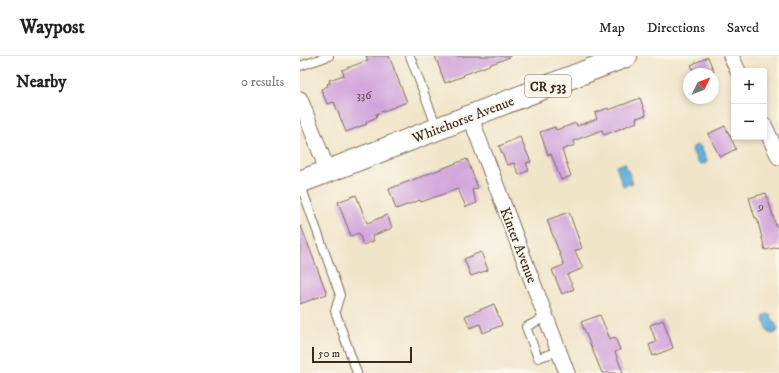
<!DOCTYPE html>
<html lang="en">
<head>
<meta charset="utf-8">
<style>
	body { margin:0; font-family:"IM FELL DW Pica",serif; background:#f6f6f6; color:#222 }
	.controls { position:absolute; right:12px; top:12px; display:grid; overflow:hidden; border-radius:4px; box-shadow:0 2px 6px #0003 }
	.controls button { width:36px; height:36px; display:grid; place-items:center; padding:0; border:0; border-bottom:1px solid #e0e0e0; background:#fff; color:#222; font:20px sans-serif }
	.compass { position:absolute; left:383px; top:12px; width:36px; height:36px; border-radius:50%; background:#fff; box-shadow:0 2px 6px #0003; rotate:47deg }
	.scale { position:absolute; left:12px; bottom:10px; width:100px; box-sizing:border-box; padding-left:4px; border:2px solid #3b2a1e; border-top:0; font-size:11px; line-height:14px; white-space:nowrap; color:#3b2a1e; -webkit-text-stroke:3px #fbf7ec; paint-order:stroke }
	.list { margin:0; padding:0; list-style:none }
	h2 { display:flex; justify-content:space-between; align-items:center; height:52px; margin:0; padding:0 16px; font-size:17px }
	h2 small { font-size:13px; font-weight:400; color:#767676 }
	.map { position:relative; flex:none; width:479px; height:317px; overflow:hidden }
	header { display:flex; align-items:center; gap:24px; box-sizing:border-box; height:56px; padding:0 20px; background:#fff; border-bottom:1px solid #e0e0e0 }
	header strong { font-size:19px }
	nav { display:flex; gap:22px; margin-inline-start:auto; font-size:14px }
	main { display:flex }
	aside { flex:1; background:#fff }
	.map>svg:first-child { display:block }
	.water { fill:#62b1dc; stroke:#4e6e7d }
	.building { fill:#d1a5db }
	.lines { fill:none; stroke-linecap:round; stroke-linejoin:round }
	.lane-casing { stroke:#7b6b5a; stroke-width:10 }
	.street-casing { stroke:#7b6b5a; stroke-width:17 }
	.primary-casing { stroke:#7b6b5a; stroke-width:24 }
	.lane { stroke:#fff; stroke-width:8 }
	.street { stroke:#fff; stroke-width:15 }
	.primary { stroke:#fff; stroke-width:22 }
	.labels { text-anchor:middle; stroke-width:4; stroke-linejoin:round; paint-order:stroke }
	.number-label { font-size:12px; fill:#60494d }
	.shield { fill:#fbf7ec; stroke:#75685c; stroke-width:1 }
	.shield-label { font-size:13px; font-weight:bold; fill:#3b2a1e }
	.street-label { font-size:14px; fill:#3b2a1e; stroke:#fbf7ec }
</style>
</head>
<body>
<header>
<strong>Waypost</strong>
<nav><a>Map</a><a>Directions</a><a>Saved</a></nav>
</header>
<main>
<aside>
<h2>Nearby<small>0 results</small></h2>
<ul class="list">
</ul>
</aside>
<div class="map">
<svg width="479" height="317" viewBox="0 0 479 317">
	<rect width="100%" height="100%" fill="#fbf7ec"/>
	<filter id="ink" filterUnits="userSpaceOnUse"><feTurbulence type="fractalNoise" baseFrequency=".025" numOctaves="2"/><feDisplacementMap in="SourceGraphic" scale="8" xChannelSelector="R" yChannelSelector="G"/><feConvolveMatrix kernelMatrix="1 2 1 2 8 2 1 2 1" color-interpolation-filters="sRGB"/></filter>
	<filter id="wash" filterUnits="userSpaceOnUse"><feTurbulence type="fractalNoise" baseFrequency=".012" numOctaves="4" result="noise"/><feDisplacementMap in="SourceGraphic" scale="16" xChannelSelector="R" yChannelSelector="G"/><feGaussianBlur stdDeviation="0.9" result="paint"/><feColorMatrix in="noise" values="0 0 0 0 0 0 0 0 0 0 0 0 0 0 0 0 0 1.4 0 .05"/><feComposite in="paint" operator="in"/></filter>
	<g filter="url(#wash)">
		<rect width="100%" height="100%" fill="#f1e5c9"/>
		<path class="water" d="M 397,89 L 401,91 L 407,104 L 406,107 L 402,108 L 398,107 L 392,94 L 393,91 Z
			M 325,107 L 333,127 L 323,130 L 316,110 Z
			M 468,258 L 471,260 L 478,273 L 477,276 L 473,278 L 469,277 L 463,264 L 464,260 Z"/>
		<g id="blocks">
			<path class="building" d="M 66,0 L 89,0 L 107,46 L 76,58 L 77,61 L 66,66 L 67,68 L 46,76 L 34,46 L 27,48 L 21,33 L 28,30 L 27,28 L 30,27 L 29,24 L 44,19 L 42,14 L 68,4 Z
				M 135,0 L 210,0 L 210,1 L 163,19 L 164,20 L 145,27 Z
				M 408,1 L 414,16 L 408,18 L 395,18 L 391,9 Z
				M 340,42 L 346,59 L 336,62 L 337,66 L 304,79 L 302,74 L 281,82 L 274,85 L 275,89 L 262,94 L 271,120 L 261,124 L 251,98 L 248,99 L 240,76 L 255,71 L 256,74 L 276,67 L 277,70 L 297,63 L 295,57 L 308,52 L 309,54 Z
				M 425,70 L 436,93 L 420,101 L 408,78 Z
				M 220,81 L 231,106 L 226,107 L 229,114 L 219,119 L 214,107 L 207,109 L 199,90 Z
				M 167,103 L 178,132 L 172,134 L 177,147 L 166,151 L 158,133 L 121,146 L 120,144 L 96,153 L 89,133 Z
				M 466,137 L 476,170 L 478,170 L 479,177 L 479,191 L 465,194 L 457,162 L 455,162 L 449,142 Z
				M 56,139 L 67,167 L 87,159 L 92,172 L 72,180 L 74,185 L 63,189 L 59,177 L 51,180 L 38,146 Z
				M 269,156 L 282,192 L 275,195 L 283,212 L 267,219 L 274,233 L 262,238 L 252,214 L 264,209 L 247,164 Z
				M 0,170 L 1,170 L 27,238 L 0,248 Z
				M 181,196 L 188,214 L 171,220 L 164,203 Z
				M 194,248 L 202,269 L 183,277 L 180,268 L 170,272 L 165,260 Z
				M 300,259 L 310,283 L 315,281 L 320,294 L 315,296 L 323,317 L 302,317 L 281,266 Z
				M 363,264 L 373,292 L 353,300 L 349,289 L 356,286 L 350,269 Z"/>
		</g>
	</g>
	<g filter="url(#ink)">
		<use href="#blocks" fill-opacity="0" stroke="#7b6b5a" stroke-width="1"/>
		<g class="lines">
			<defs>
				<path id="lane" d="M 110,0 L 137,72
					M 0,10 L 29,0
					M 0,127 L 40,239 L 35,255 L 57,317
					M 246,261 L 226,271 L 238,302 L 259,295"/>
				<path id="street" d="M 431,0 L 438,15
					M 0,43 L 28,116
					M 170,60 L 267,317
					M 464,69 L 479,101"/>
				<path id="primary" d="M 0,126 L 326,0"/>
			</defs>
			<use href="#lane" class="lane-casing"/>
			<use href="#street" class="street-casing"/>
			<use href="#primary" class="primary-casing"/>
			<use href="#lane" class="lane"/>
			<use href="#street" class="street"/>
			<use href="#primary" class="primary"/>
		</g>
	</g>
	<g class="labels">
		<g class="number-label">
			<text x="64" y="43">336</text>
			<text x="461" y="154">9</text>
		</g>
		<rect class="shield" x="225" y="19" width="46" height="22" rx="3"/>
		<g class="shield-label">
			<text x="248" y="35">CR 533</text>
		</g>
		<g class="street-label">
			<text transform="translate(163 63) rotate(-21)" y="5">Whitehorse Avenue</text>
			<text transform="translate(219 189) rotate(69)" y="5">Kinter Avenue</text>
		</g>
	</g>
</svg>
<div class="controls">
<button>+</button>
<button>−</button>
</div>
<svg class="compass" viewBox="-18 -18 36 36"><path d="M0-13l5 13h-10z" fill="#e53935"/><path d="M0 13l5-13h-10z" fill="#767676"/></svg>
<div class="scale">50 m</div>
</div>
</main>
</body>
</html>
